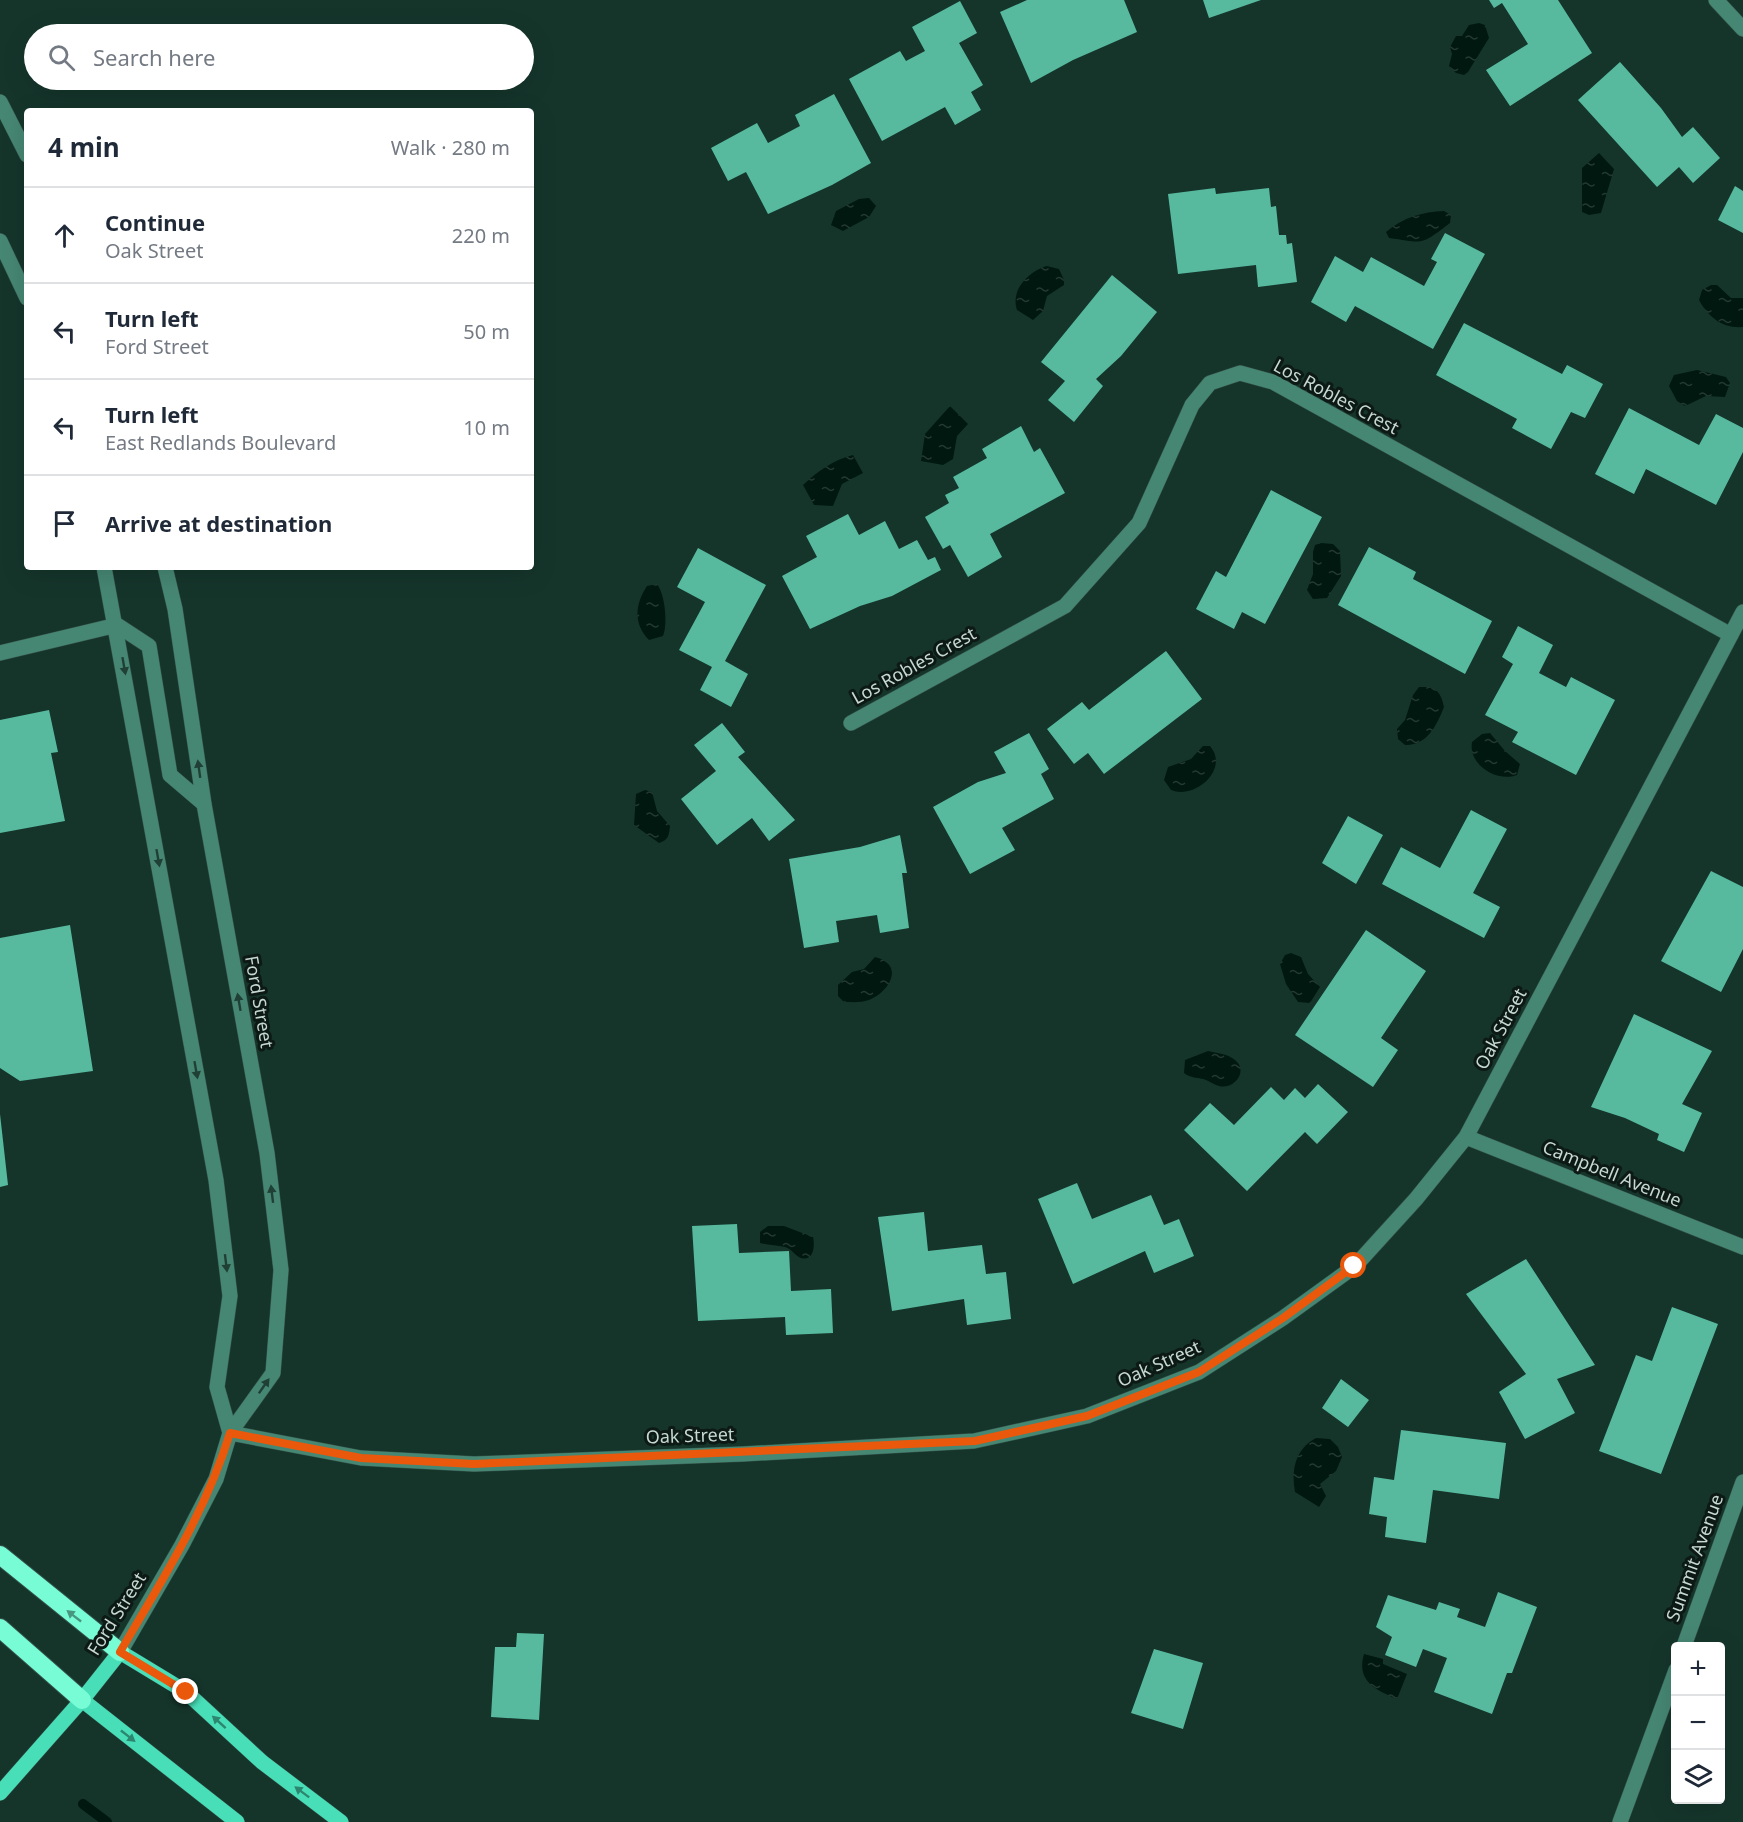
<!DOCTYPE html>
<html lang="en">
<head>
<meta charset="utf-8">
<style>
	body { margin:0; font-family:"Noto Sans",sans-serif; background:#f6f6f7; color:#1f2937 }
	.controls { position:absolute; right:18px; bottom:18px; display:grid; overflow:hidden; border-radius:6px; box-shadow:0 6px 24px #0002 }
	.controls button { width:54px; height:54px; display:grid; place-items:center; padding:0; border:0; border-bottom:2px solid #e0e1e3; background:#fff; color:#1f2937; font:30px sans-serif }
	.stop { position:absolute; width:18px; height:18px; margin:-14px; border:4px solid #ea580c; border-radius:50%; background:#fff }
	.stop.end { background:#ea580c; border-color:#fff; box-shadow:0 2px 6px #0008 }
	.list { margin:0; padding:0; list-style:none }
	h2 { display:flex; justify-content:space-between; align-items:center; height:78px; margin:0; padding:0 24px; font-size:26px }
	h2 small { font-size:20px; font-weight:400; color:#747a83 }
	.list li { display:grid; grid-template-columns:39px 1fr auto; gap:18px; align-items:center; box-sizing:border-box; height:96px; padding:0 24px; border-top:2px solid #e0e1e3 }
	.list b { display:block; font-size:22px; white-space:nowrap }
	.list p { margin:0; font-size:20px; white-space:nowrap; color:#747a83 }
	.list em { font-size:20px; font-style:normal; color:#747a83 }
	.icon { flex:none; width:33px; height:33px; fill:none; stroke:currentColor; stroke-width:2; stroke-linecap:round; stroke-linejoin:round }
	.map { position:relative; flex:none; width:1743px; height:1822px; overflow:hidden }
	.search { position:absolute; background:#fff; box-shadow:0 6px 24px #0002; left:24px; top:24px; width:510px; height:66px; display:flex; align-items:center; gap:15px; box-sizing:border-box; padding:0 21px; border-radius:33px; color:#747a83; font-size:22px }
	.panel { position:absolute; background:#fff; box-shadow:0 6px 24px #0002; left:24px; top:108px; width:510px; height:462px; border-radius:6px }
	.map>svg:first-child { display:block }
	.water { fill:url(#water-ripples) }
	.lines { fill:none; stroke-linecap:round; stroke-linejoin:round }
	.stream { stroke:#001810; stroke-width:10 }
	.building { fill:#57ba9e }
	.minor-casing { stroke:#355249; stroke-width:16 }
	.major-casing { stroke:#355249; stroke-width:16 }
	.highway-casing { stroke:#355249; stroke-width:20 }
	.minor { stroke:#468773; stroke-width:15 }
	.major { stroke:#48dfb8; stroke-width:15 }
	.highway { stroke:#77fcd6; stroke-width:18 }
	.oneway { fill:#204036 }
	.oneway2 { fill:#47967f }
	.oneway3 { fill:#2d866f }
	.route { stroke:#ea580c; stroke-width:8 }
	.labels { text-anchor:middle; stroke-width:6; stroke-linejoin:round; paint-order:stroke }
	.street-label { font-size:18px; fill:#c6d8d2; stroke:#0c1915 }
</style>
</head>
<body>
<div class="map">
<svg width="1743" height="1822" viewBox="0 0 1743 1822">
	<defs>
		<pattern id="water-ripples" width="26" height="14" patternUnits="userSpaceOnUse" patternTransform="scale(1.5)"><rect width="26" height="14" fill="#001810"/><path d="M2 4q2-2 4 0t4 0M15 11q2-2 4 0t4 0" fill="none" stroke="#243932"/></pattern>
	</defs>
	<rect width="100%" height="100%" fill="#15352b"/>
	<path class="water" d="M 1479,23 L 1485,25 L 1489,38 L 1468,72 L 1464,75 L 1456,73 L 1449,66 L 1452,54 L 1450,47 L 1456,36 L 1462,36 L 1469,25 Z
		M 1599,153 L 1614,169 L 1601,213 L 1589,215 L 1582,212 L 1582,168 Z
		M 869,198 L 876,206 L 869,217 L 843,231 L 831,225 L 836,211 L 859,199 Z
		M 1444,211 L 1451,215 L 1450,223 C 1420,246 1425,243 1389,238 L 1386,232 C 1404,217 1422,212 1444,211 Z
		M 1047,266 L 1059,269 L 1064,280 L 1064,285 L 1047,296 L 1043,311 L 1033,320 L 1017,310 C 1010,290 1029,271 1047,266 Z
		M 1711,285 L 1717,285 L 1731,298 L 1743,298 L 1743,327 C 1723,329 1708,317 1699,300 L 1702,290 Z
		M 1697,370 L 1726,377 L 1730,383 L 1725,397 L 1706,396 L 1685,406 L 1677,401 L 1669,386 L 1674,375 Z
		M 950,406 L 968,424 L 957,436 L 953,459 L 943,465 L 921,461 L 925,434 Z
		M 853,455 L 863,473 L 842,484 L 833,506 L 814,505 L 803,485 C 818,471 833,460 853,455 Z
		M 1321,543 L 1333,544 L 1340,551 L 1341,576 L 1327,598 L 1313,599 L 1307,590 L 1313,574 L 1313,552 L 1315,545 Z
		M 657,584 C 665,594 668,624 663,636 L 649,640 C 633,624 635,604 647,586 Z
		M 1419,687 C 1435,686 1441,691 1444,707 C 1437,725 1427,746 1405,745 L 1398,739 L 1397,729 L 1405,720 L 1413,695 Z
		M 1490,733 L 1505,751 L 1520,764 L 1517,775 C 1496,783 1468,764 1472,742 L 1482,734 Z
		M 1203,746 L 1210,746 C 1230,769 1195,800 1171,790 L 1164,780 L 1168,767 L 1191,759 Z
		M 645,790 L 652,792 L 657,811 L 670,826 C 669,836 668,840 659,843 L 634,825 L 636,794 Z
		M 1291,953 L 1301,957 L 1308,974 L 1320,987 L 1310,1003 L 1298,1002 L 1286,984 L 1280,964 L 1285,955 Z
		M 875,957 C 905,964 890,992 869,1000 C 861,1003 852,1002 844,1002 L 838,996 L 838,985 L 852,972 L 864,969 Z
		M 1208,1051 C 1217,1053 1228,1054 1235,1060 C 1249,1071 1234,1090 1219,1086 C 1215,1085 1211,1082 1206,1080 C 1198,1077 1192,1079 1184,1073 L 1185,1060 Z
		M 768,1226 L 784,1226 L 813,1237 C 815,1245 814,1262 801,1258 C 795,1256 792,1249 785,1247 C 777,1245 768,1245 760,1243 L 760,1232 Z
		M 1316,1438 L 1330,1439 L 1338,1447 L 1342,1457 L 1336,1471 L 1320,1484 L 1326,1496 L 1319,1507 L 1295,1492 C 1291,1471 1295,1449 1316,1438 Z
		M 1364,1654 L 1383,1659 L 1383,1664 L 1407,1674 L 1397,1699 C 1375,1690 1356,1681 1364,1654 Z"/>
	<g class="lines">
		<path class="stream" d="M 83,1804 L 107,1822"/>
	</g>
	<path class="building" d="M 1027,0 L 1124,0 L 1137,32 L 1073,60 L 1031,83 L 1000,12 Z
		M 1203,0 L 1261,0 L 1209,18 Z
		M 1489,0 L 1558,0 L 1592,53 L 1510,106 L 1486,70 L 1528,44 L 1502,3 L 1494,8 Z
		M 960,1 L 977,33 L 959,43 L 983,85 L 971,92 L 981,110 L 955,125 L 945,107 L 882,141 L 849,79 L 900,51 L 906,61 L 925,51 L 912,27 Z
		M 1620,62 L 1661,108 L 1682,137 L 1693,127 L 1720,158 L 1693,183 L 1679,167 L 1657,187 L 1578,100 Z
		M 834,94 L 871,163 L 832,185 L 768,214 L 746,172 L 728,181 L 711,148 L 757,123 L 768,143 L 800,126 L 795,115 Z
		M 1735,186 L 1743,191 L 1743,233 L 1718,220 Z
		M 1215,188 L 1216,194 L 1269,188 L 1271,207 L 1276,206 L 1279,235 L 1286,235 L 1287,244 L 1292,243 L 1297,282 L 1258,287 L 1256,265 L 1178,274 L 1168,194 Z
		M 1445,233 L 1485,254 L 1433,349 L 1355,306 L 1346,322 L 1311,302 L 1335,256 L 1363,272 L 1371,257 L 1424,286 L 1437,262 L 1431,259 Z
		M 1112,275 L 1157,312 L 1121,356 L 1096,379 L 1103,386 L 1074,422 L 1048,400 L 1065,381 L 1041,362 Z
		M 1464,323 L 1562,374 L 1567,365 L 1603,384 L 1585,418 L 1571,412 L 1551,449 L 1512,428 L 1517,419 L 1436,375 Z
		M 1629,408 L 1699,445 L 1716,414 L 1743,428 L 1743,452 L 1716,505 L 1646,469 L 1634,494 L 1595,474 Z
		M 1021,426 L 1034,452 L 1040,448 L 1065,493 L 990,534 L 1002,557 L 968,577 L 950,545 L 943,549 L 925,517 L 949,503 L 945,495 L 959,488 L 953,477 L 987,458 L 982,449 Z
		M 1271,490 L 1322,517 L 1265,624 L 1242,612 L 1234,629 L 1196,609 L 1216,571 L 1226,577 Z
		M 848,514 L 859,535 L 885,521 L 899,549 L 917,540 L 928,560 L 935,557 L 941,570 L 892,596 L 860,606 L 810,629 L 782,576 L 817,557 L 806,536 Z
		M 1369,547 L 1416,572 L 1413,579 L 1492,621 L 1465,674 L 1338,605 Z
		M 698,548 L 766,585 L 725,661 L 748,674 L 731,707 L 700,690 L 712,667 L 679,650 L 705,602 L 677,587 Z
		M 1518,626 L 1553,645 L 1539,673 L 1566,687 L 1571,677 L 1615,700 L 1576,775 L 1512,742 L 1518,732 L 1485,715 L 1513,664 L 1502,657 Z
		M 1166,651 L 1202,699 L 1104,774 L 1088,753 L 1074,764 L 1047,729 L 1082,702 L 1089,710 Z
		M 49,710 L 58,752 L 51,753 L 65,821 L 0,833 L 0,720 Z
		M 722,723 L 745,752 L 738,757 L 795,820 L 769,841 L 752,818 L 717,845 L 681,799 L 716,771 L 694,745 Z
		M 1029,733 L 1049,769 L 1041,774 L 1054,799 L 1002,828 L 1015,850 L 970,874 L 933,807 L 978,782 L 1006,773 L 994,752 Z
		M 1471,810 L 1507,829 L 1473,893 L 1500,907 L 1484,938 L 1382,884 L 1401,847 L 1440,868 Z
		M 1348,816 L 1383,835 L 1356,884 L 1322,863 Z
		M 900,835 L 907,873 L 902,873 L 909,928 L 880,933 L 877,915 L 836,921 L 839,942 L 804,948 L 789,859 L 860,847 Z
		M 1711,871 L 1743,887 L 1743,949 L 1721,992 L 1661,961 Z
		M 70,925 L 93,1071 L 20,1081 L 0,1068 L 0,938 Z
		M 1366,930 L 1426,971 L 1381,1038 L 1398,1050 L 1373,1087 L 1295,1035 Z
		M 1634,1014 L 1712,1051 L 1682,1104 L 1702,1113 L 1684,1152 L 1657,1140 L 1659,1134 L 1625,1118 L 1591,1107 Z
		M 1318,1084 L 1348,1112 L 1317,1144 L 1305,1132 L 1247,1191 L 1184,1130 L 1210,1103 L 1234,1125 L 1271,1087 L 1284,1100 L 1295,1088 L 1305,1098 Z
		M 0,1114 L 8,1185 L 0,1187 Z
		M 1077,1183 L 1092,1219 L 1151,1195 L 1164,1225 L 1179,1219 L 1194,1256 L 1154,1273 L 1145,1251 L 1073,1284 L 1038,1199 Z
		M 924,1212 L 928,1251 L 982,1245 L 986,1274 L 1006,1272 L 1011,1319 L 967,1325 L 964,1299 L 892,1311 L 878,1217 Z
		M 737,1224 L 739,1253 L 789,1251 L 791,1291 L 831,1289 L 833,1333 L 786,1335 L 785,1317 L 698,1321 L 692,1226 Z
		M 1526,1259 L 1595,1365 L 1557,1379 L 1575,1413 L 1525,1439 L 1499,1392 L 1526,1374 L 1466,1294 Z
		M 1672,1307 L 1718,1324 L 1661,1474 L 1599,1451 L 1636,1355 L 1652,1361 Z
		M 1341,1379 L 1369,1400 L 1348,1427 L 1322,1408 Z
		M 1401,1430 L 1506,1443 L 1499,1499 L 1433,1490 L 1426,1543 L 1385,1537 L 1387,1517 L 1369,1514 L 1374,1477 L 1394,1480 Z
		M 1498,1592 L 1537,1607 L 1512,1673 L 1507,1673 L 1492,1714 L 1434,1692 L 1447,1658 L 1423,1649 L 1416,1667 L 1385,1655 L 1392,1637 L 1376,1627 L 1388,1595 L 1436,1610 L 1439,1602 L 1460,1609 L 1457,1617 L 1485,1627 Z
		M 517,1633 L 544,1634 L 539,1720 L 491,1717 L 495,1647 L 516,1647 Z
		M 1154,1649 L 1203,1663 L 1183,1729 L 1131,1713 Z"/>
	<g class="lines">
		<defs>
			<path id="minor" d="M 1716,0 L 1743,29
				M 0,102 L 27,155
				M 0,241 L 27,298
				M 104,567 L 216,1180 L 230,1296 L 217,1387 L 230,1433
				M 0,653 L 117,625 L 149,646 L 170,775 L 204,804
				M 851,723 L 1065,606 L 1139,523 L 1192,405 L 1210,383 L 1240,373 L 1273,382 L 1731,635
				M 1466,1137 L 1743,1247
				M 230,1433 L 361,1458 L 474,1464 L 743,1454 L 974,1441 L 1087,1416 L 1199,1372 L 1283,1318 L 1355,1266 L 1416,1199 L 1466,1137 L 1743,612
				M 1684,1646 L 1743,1482
				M 120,1652 L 182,1545 L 216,1479 L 230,1433 L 273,1373 L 281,1270 L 267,1153 L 204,804 L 175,609 L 165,567
				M 1620,1822 L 1676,1670"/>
			<path id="major" d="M 82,1700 L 237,1822
				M 0,1793 L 82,1700 L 120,1652 L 186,1692 L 262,1762 L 341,1822"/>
			<path id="highway" d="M 0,1555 L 120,1652
				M 0,1628 L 82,1700"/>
		</defs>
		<use href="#minor" class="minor-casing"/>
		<use href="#major" class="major-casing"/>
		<use href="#highway" class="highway-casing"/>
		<use href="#minor" class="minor"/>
		<use href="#major" class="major"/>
		<use href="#highway" class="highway"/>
	</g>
	<defs><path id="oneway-solid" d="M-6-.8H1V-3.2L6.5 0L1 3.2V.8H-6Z" transform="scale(1.5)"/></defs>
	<g class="oneway">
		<use href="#oneway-solid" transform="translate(124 666) rotate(80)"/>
		<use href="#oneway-solid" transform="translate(199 769) rotate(-98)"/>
		<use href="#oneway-solid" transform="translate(158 858) rotate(80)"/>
		<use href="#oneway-solid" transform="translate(239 1002) rotate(-100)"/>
		<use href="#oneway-solid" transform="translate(196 1070) rotate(80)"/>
		<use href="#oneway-solid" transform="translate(272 1194) rotate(-97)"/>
		<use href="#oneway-solid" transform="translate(226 1263) rotate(83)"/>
		<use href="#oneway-solid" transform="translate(264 1386) rotate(-55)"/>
	</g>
	<use class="oneway2" href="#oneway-solid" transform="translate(74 1616) rotate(-142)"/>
	<g class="oneway3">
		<use href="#oneway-solid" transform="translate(219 1722) rotate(-138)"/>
		<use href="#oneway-solid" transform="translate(128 1736) rotate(38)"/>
		<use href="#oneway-solid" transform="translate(302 1792) rotate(-143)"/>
	</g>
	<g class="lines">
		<path class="route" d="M 186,1692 L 120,1652 C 162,1580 205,1514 230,1433 L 361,1458 L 474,1464 L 975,1441 L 1087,1416 L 1199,1372 L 1283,1318 L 1354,1266"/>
	</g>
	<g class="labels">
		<g class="street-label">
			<text transform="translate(1336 397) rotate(28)" y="6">Los Robles Crest</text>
			<text transform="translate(914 666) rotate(-29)" y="6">Los Robles Crest</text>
			<text transform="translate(259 1002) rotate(80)" y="6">Ford Street</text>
			<text transform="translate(1501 1029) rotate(-62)" y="6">Oak Street</text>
			<text transform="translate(1612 1174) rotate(22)" y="6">Campbell Avenue</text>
			<text transform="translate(1159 1364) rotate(-24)" y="6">Oak Street</text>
			<text transform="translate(690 1436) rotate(-2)" y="6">Oak Street</text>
			<text transform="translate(1695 1558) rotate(-70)" y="6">Summit Avenue</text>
			<text transform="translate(117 1614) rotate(-58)" y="6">Ford Street</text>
		</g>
	</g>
</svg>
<div class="controls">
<button>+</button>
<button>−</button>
<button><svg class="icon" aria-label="layers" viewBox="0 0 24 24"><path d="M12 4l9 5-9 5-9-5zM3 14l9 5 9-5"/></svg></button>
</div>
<div class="stop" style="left:1354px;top:1266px"></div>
<div class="stop end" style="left:186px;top:1692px"></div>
<div class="search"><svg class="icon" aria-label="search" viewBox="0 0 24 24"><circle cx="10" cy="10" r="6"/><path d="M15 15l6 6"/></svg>Search here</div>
<section class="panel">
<h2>4 min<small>Walk · 280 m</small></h2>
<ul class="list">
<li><svg class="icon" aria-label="ahead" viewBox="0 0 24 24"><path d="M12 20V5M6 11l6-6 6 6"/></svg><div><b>Continue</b><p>Oak Street</p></div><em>220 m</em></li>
<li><svg class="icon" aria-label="left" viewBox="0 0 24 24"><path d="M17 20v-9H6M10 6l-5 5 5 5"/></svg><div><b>Turn left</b><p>Ford Street</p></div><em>50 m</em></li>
<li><svg class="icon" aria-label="left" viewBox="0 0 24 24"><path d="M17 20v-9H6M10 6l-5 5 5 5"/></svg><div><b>Turn left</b><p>East Redlands Boulevard</p></div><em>10 m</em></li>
<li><svg class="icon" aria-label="arrive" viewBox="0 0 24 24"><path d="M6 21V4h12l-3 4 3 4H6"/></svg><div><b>Arrive at destination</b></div></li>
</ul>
</section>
</div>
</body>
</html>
